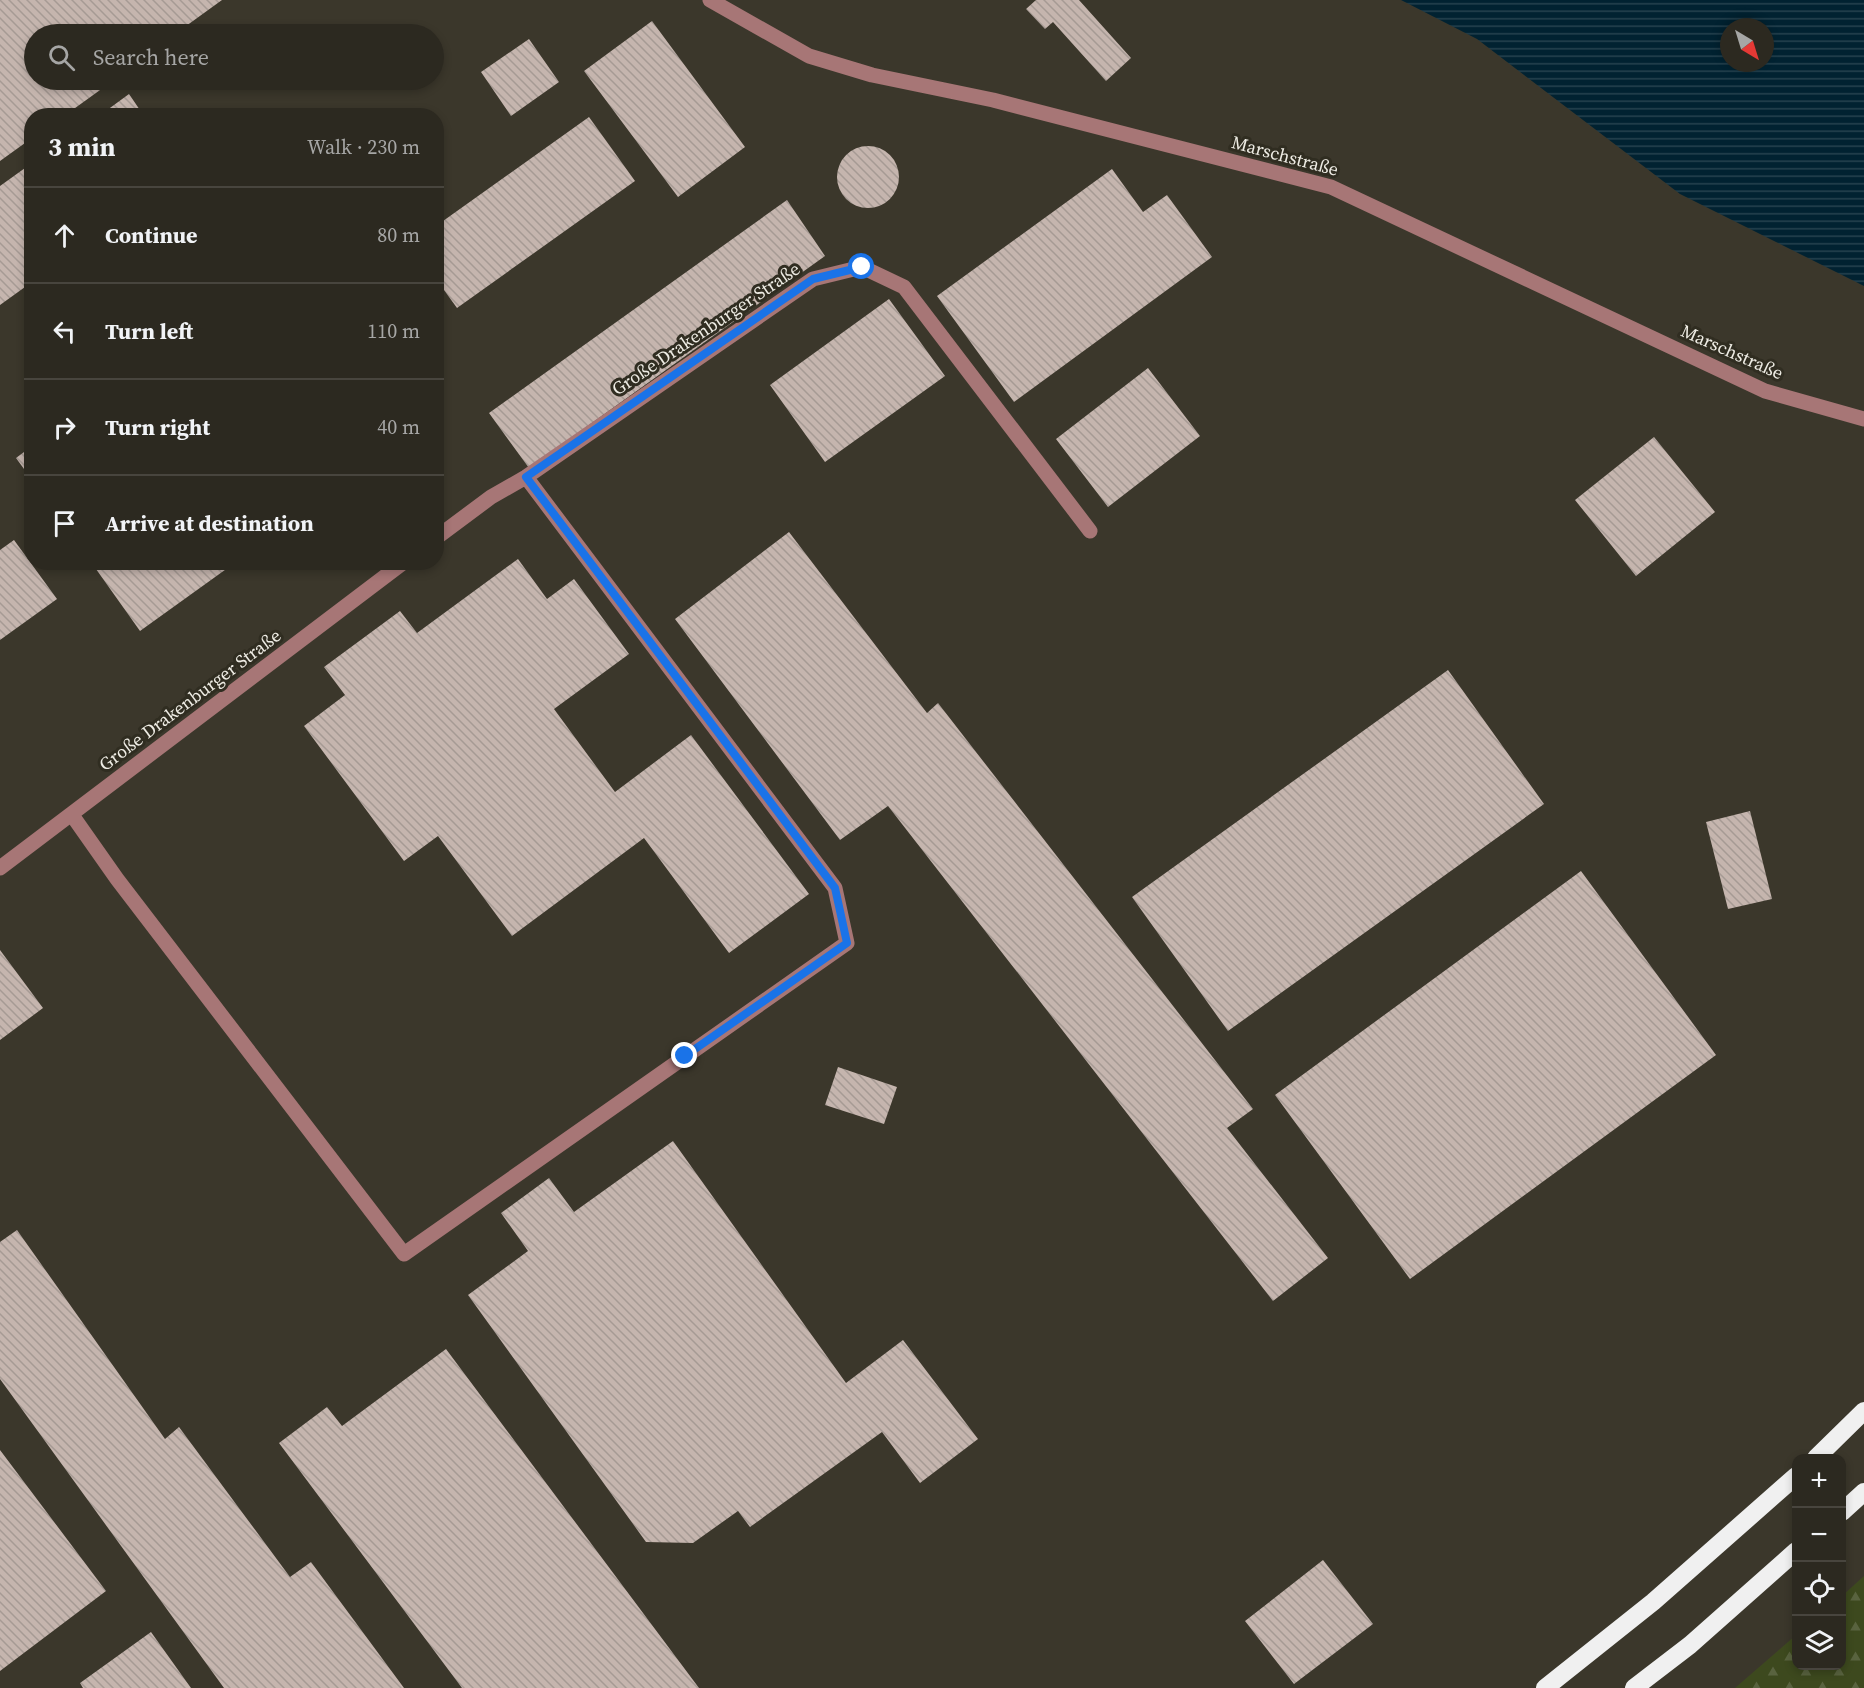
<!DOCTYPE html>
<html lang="en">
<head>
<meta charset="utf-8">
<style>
	body { margin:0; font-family:"Source Serif 4",serif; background:#343129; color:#f1f3f6 }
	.controls { position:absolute; right:18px; bottom:18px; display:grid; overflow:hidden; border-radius:12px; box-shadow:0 3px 9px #0003 }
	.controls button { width:54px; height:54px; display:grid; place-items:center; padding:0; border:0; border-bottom:2px solid #48453e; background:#2c2920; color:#f1f3f6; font:30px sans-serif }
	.compass { position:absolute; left:1720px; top:18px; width:54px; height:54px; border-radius:50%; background:#2c2920; box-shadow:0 3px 9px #0003; rotate:142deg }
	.stop { position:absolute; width:18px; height:18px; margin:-14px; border:4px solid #1a73e8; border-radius:50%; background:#fff }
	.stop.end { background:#1a73e8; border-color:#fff; box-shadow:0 2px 6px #0008 }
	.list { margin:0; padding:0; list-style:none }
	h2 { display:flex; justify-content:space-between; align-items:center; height:78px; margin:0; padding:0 24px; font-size:26px }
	h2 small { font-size:20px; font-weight:400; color:#a6a6a5 }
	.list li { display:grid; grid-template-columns:39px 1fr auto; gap:18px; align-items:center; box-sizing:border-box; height:96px; padding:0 24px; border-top:2px solid #48453e }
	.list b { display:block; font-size:22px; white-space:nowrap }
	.list em { font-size:20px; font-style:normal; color:#a6a6a5 }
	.icon { flex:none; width:33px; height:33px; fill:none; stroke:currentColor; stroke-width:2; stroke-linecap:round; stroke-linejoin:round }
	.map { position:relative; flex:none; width:1864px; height:1688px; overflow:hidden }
	.search { position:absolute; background:#2c2920; box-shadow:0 3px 9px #0003; left:24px; top:24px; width:420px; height:66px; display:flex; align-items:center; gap:15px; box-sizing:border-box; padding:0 21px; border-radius:33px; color:#a6a6a5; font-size:22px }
	.panel { position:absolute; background:#2c2920; box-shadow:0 3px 9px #0003; left:24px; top:108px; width:420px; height:462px; border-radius:24px }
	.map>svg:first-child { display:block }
	.forest { fill:url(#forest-firs) }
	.water { fill:url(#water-rules); fill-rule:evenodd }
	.building { fill:url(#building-back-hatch) }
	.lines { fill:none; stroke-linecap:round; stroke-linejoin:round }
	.minor { stroke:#a77676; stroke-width:15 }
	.highway { stroke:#f0f0f0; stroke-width:18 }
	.route { stroke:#1a73e8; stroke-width:8 }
	.labels { text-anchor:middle; stroke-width:6; stroke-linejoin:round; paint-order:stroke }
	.street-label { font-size:18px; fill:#eeece4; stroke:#302d21 }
</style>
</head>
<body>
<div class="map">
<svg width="1864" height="1688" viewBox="0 0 1864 1688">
	<defs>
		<pattern id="forest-firs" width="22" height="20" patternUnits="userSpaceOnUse" patternTransform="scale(1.5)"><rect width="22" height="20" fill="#3d491e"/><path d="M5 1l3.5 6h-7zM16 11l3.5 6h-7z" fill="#59633f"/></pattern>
		<pattern id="water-rules" width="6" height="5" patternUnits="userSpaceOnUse" patternTransform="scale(1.5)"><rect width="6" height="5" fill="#012231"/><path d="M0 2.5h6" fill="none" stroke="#26424f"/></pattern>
		<pattern id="building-back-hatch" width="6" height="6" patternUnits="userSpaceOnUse" patternTransform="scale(1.5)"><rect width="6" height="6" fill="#c5b5ae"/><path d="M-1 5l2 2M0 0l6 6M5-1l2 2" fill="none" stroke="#a69a94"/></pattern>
	</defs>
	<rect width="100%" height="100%" fill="#3b372b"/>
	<path class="forest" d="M 1864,1576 L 1864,1688 L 1735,1688 L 1796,1635 L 1796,1666 L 1842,1666 L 1842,1596 Z"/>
	<path class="water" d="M 1401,0 L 1864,0 L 1864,286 L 1680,194 L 1477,39 ZM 1729,27 L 1765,27 L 1765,63 L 1729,63 Z"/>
	<path class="building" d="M 0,0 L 222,0 L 175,34 L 34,34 L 34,80 L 114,80 L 64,116 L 32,116 L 32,138 L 0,161 Z
		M 1036,0 L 1079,0 L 1131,58 L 1106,81 L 1053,22 L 1045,29 L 1026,9 Z
		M 652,21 L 745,147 L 678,197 L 584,71 Z
		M 529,39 L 559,82 L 511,116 L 481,72 Z
		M 129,94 L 144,116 L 99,116 Z
		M 589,117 L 635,181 L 457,308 L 436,279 L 436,226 Z
		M837 177a31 31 0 1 1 62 0a31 31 0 1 1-62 0Z
		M 32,163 L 32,282 L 0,305 L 0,186 Z
		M 1112,169 L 1143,212 L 1167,195 L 1212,257 L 1014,402 L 937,296 Z
		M 787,200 L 825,256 L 529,468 L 489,413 Z
		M 889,299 L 945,376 L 825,462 L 770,385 Z
		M 1148,368 L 1200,436 L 1108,507 L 1056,439 Z
		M 1654,437 L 1715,512 L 1636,576 L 1575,500 Z
		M 32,446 L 32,480 L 16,458 Z
		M 789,532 L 927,713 L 938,703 L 1253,1109 L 1227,1128 L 1328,1258 L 1273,1301 L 888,806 L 840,840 L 675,619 Z
		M 14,540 L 57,599 L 0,640 L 0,550 Z
		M 518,559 L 547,599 L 574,579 L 629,654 L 554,709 L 615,792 L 691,735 L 809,894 L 729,953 L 644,838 L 512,936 L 438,836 L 404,861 L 304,726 L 345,695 L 324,667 L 400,611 L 417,633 Z
		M 91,562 L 236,562 L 140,631 Z
		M 1448,670 L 1544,804 L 1228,1031 L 1132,897 Z
		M 1750,811 L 1772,899 L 1728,909 L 1706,822 Z
		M 1581,871 L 1716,1055 L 1410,1279 L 1275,1095 Z
		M 0,950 L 43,1008 L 0,1040 Z
		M 838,1067 L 897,1087 L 884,1124 L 825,1105 Z
		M 673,1141 L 846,1383 L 903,1340 L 978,1439 L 920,1483 L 882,1432 L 750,1527 L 738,1511 L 693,1543 L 646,1542 L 468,1295 L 528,1251 L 501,1213 L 549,1178 L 574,1212 Z
		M 17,1230 L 165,1439 L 179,1427 L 290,1577 L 311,1562 L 404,1688 L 224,1688 L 0,1379 L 0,1242 Z
		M 446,1349 L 699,1688 L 462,1688 L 279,1443 L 327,1407 L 342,1426 Z
		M 0,1450 L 106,1591 L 0,1671 Z
		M 1323,1560 L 1373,1624 L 1294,1684 L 1245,1621 Z
		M 151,1632 L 191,1688 L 83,1688 L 80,1683 Z"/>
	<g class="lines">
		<path class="minor" d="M 710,0 L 809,56 L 872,75 L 993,100 L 1331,187 L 1765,391 L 1864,419
			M 436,538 L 491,497 L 526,477 L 813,279 L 862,267 L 904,287 L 1090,531
			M 72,815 L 117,879 L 404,1254 L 847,943 L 835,888 L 526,477
			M 0,868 L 404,562"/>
		<path class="highway" d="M 1816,1458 L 1864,1411
			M 1842,1512 L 1864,1492
			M 1545,1688 L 1653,1602 L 1796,1476
			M 1634,1688 L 1690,1645 L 1796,1551"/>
	</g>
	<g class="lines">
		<path class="route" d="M 685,1056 L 847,943 L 835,888 L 526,477 L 813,279 L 862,267"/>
	</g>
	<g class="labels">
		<g class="street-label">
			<text transform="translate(1285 156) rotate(15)" y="6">Marschstraße</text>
			<text transform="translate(706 329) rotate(-34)" y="6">Große Drakenburger Straße</text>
			<text transform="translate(1732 352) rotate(24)" y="6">Marschstraße</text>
			<text transform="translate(190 700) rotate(-37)" y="6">Große Drakenburger Straße</text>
		</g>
	</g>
</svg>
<div class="controls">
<button>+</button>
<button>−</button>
<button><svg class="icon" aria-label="locate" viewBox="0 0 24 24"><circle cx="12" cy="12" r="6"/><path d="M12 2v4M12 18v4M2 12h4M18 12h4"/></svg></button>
<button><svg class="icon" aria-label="layers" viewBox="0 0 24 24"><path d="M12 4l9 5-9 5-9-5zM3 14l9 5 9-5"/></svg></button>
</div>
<svg class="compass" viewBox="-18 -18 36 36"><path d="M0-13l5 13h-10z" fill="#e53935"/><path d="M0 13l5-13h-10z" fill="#a6a6a5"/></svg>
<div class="stop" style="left:862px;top:267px"></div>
<div class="stop end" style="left:685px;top:1056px"></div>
<div class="search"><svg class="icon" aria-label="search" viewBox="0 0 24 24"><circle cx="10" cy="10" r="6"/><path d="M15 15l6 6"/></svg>Search here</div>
<section class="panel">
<h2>3 min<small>Walk · 230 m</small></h2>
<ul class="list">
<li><svg class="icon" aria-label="ahead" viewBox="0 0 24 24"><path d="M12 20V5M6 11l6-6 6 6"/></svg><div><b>Continue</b></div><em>80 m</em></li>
<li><svg class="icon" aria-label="left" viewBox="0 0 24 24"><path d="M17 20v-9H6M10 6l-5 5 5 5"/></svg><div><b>Turn left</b></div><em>110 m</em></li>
<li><svg class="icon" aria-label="right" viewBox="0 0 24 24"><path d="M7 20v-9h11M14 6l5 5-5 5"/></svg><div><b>Turn right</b></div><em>40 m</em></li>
<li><svg class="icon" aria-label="arrive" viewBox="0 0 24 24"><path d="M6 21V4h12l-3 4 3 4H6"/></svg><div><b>Arrive at destination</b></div></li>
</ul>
</section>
</div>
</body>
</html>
